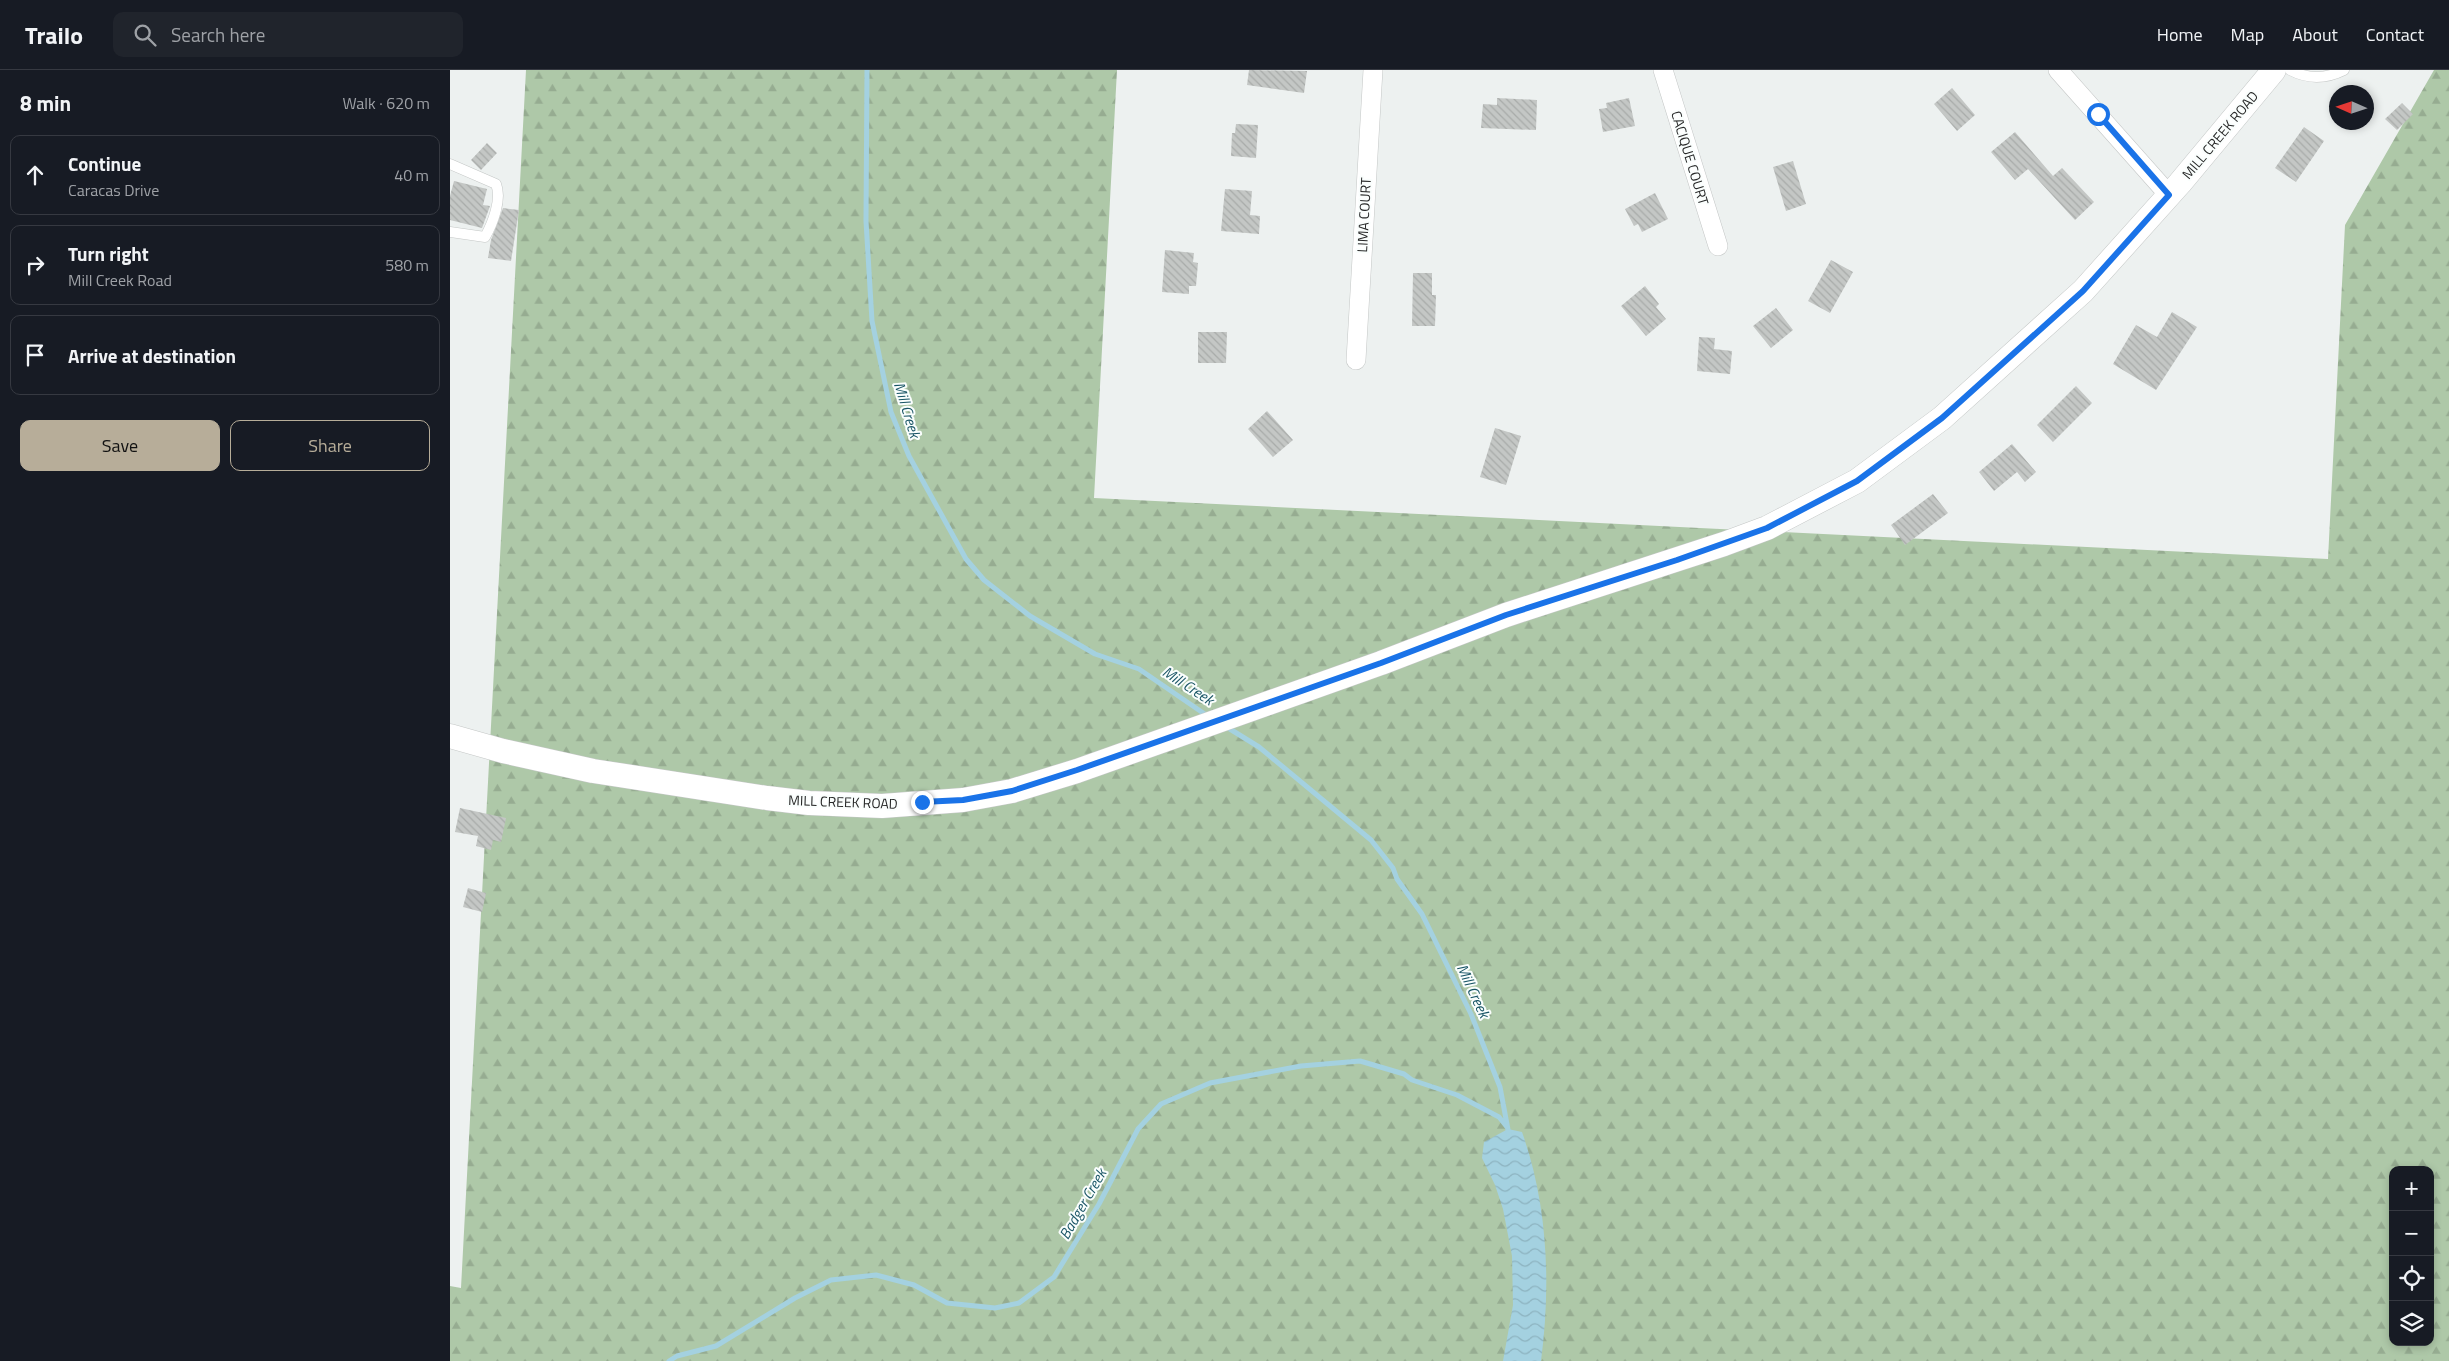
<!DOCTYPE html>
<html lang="en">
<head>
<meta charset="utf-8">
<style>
	body { margin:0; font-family:"Titillium Web",sans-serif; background:#20242c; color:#f1f3f6 }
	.controls { position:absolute; right:15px; bottom:15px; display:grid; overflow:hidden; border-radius:10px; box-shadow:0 2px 8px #0003 }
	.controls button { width:45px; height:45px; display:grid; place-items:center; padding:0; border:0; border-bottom:1px solid #363941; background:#171b24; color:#f1f3f6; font:25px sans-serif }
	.compass { position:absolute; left:1879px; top:15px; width:45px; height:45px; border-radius:50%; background:#171b24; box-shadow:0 2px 8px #0003; rotate:273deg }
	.stop { position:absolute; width:15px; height:15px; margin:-11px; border:4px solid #1a73e8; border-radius:50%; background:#fff }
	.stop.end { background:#1a73e8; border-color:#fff; box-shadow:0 1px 5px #0008 }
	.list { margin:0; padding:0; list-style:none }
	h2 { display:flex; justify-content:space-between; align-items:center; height:65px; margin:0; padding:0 20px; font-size:21px }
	h2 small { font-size:16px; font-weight:400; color:#9ea1a6 }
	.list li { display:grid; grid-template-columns:32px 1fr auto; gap:15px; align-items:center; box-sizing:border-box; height:80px; margin:0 10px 10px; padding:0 10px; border:1px solid #363941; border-radius:10px }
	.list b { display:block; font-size:19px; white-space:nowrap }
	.list p { margin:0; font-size:16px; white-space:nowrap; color:#9ea1a6 }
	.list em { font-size:16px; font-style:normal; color:#9ea1a6 }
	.actions { display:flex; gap:10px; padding:15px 20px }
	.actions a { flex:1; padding:11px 0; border:1px solid #b7ad99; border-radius:10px; text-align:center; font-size:18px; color:#b7ad99 }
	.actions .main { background:#b7ad99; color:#111 }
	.icon { flex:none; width:28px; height:28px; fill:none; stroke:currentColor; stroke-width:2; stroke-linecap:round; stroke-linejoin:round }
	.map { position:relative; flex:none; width:1999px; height:1291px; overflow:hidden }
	header { display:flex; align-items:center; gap:30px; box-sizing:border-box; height:70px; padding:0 25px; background:#171b24; border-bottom:1px solid #363941 }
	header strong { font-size:24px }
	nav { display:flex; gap:28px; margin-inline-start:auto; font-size:18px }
	.search { width:350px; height:45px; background:#20242c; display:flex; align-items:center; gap:12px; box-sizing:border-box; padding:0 18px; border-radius:10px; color:#9ea1a6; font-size:19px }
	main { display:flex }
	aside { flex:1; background:#171b24 }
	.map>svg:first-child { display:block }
	.forest { fill:url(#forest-firs); fill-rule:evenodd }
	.water { fill:url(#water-waves) }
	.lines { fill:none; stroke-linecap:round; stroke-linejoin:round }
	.stream { stroke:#a4d1e0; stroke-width:5 }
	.building { fill:url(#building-back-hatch) }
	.service-casing { stroke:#c4c7c6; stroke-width:11 }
	.minor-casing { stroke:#c4c7c6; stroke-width:20 }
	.tertiary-casing { stroke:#c4c7c6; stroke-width:25 }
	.service { stroke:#fff; stroke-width:10 }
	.minor { stroke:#fff; stroke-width:19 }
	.tertiary { stroke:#fff; stroke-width:24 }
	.route { stroke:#1a73e8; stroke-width:6 }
	.labels { text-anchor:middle; stroke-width:4; stroke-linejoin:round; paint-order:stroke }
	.street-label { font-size:14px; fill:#272828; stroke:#fafefd }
	.water-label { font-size:15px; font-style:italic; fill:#185465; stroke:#fafefd }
</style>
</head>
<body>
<header>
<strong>Trailo</strong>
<div class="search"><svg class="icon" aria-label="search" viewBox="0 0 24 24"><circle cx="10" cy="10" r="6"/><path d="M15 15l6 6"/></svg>Search here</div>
<nav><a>Home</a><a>Map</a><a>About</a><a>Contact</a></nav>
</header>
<main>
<aside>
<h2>8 min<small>Walk · 620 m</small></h2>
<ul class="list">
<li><svg class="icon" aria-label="ahead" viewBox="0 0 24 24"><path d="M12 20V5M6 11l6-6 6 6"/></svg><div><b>Continue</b><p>Caracas Drive</p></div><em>40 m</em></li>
<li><svg class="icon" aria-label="right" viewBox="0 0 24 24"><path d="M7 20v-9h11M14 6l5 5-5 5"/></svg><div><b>Turn right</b><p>Mill Creek Road</p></div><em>580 m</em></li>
<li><svg class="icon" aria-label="arrive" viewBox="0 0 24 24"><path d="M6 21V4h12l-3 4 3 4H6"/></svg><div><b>Arrive at destination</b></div></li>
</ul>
<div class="actions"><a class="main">Save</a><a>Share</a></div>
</aside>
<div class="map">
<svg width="1999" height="1291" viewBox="0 0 1999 1291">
	<defs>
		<pattern id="forest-firs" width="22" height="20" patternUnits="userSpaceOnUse" patternTransform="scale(1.25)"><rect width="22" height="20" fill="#aec8a8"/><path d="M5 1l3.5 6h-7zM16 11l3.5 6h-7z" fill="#96ac91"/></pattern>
		<pattern id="water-waves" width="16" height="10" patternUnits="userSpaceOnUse" patternTransform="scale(1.25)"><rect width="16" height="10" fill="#a4d1e0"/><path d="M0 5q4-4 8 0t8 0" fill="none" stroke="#8db3c0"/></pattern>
		<pattern id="building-back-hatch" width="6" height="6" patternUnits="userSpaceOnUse" patternTransform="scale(1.25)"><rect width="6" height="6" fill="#c4c7c5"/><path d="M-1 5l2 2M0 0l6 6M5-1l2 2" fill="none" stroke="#a8aba9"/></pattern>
	</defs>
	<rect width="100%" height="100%" fill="#edf1f0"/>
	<path class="forest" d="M 76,0 L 667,0 L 644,428 L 1878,489 L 1895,155 L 1984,0 L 1999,0 L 1999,1291 L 0,1291 L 0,1216 L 11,1218 ZM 1943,1100 L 1980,1100 L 1980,1272 L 1943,1272 Z"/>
	<path class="water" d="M 1058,1059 L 1072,1062 C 1098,1135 1101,1215 1091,1291 L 1053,1291 L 1063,1235 L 1062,1186 L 1053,1139 L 1045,1115 L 1032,1088 L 1034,1072 Z"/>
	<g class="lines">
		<path class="stream" d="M 417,0 L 416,151 L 422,251 L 441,342 L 459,386 L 516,489 L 534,510 L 580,546 L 645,584 L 689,599 L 759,647
			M 775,656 L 809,677 L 921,770 L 943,798 L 947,809 L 972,844 L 1021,944 L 1050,1017 L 1059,1065
			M 219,1291 L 227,1286 L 266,1276 L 345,1228 L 381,1210 L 426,1205 L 464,1215 L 497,1233 L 545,1238 L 569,1233 L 604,1207 L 649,1134 L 688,1059 L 711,1034 L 760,1013 L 851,996 L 910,991 L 954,1004 L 962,1010 L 1007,1025 L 1049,1047 L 1057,1057"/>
	</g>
	<path class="building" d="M 799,0 L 857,1 L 854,23 L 797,15 Z
		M 1502,18 L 1525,45 L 1507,61 L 1484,34 Z
		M 1047,28 L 1087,30 L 1086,60 L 1031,58 L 1033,34 L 1047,35 Z
		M 1179,28 L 1185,56 L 1153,62 L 1149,39 L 1157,38 L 1156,33 Z
		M 1952,33 L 1963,44 L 1947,60 L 1935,49 Z
		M 786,54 L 808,55 L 806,88 L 781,86 L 782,63 L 785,63 Z
		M 1854,57 L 1874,71 L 1846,112 L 1825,98 Z
		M 1565,62 L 1603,106 L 1612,98 L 1644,132 L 1625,150 L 1578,99 L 1565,110 L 1541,82 Z
		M 37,73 L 47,83 L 31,100 L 21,90 Z
		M 1343,91 L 1356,134 L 1336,141 L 1323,97 Z
		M 4,111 L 37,119 L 33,135 L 40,136 L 32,158 L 0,150 L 0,126 Z
		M 775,119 L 802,121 L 800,145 L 810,146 L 809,164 L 771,161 Z
		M 1205,123 L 1218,149 L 1192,162 L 1188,154 L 1184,156 L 1175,139 Z
		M 53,138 L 69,140 L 61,191 L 38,188 L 41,170 Z
		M 715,180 L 744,183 L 743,192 L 748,193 L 746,216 L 739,216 L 739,224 L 712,222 Z
		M 1381,190 L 1403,202 L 1380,243 L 1358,231 Z
		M 963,203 L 982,203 L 982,225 L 986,225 L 985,256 L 962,256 Z
		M 1195,216 L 1209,234 L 1206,237 L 1216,249 L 1196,266 L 1171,236 Z
		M 1326,238 L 1343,260 L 1321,278 L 1303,256 Z
		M 1722,242 L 1747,257 L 1706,320 L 1663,294 L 1686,255 L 1707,267 Z
		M 748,262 L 777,262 L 776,293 L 748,293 Z
		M 1249,267 L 1265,268 L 1264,279 L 1282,281 L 1280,304 L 1247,301 Z
		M 1626,316 L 1642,333 L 1603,372 L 1587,355 Z
		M 817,341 L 843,370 L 823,387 L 798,359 Z
		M 1045,358 L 1071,366 L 1056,415 L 1030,407 Z
		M 1562,374 L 1586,402 L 1575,412 L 1567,402 L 1544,421 L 1529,402 Z
		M 1483,424 L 1498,443 L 1455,475 L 1441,455 Z
		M 10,738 L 56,748 L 51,772 L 43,770 L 41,780 L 26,776 L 28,766 L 5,762 Z
		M 18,818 L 36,823 L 32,842 L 13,837 Z"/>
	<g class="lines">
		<defs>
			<path id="service" d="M 1840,0 C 1859,10 1876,9 1894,0
				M 0,94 L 46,114 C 52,129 43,153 35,167 L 0,162"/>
			<path id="minor" d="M 1213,0 L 1268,176
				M 1608,0 L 1719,125
				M 906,290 L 923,0"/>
			<path id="tertiary" d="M 0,666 L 53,681 L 143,701 L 317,728 L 359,733 L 432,736 L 513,730 L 562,721 L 627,701 L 931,593 L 1056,545 L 1274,474 L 1317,458 L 1407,411 L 1492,348 L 1633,221 L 1730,113 L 1824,0"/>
		</defs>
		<use href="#service" class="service-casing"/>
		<use href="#minor" class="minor-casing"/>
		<use href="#tertiary" class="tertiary-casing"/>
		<use href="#service" class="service"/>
		<use href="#minor" class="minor"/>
		<use href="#tertiary" class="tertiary"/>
	</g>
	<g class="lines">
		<path class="route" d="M 472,732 L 513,730 L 562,721 L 627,700 L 931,593 L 1056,545 L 1227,490 L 1317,458 L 1407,411 L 1492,348 L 1633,221 L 1719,125 L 1648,44"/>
	</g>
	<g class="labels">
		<g class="street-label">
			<text transform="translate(1770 65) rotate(-50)" y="5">MILL CREEK ROAD</text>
			<text transform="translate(1240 88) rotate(73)" y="5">CACIQUE COURT</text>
			<text transform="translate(914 145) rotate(-87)" y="5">LIMA COURT</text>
			<text transform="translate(393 732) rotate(2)" y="5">MILL CREEK ROAD</text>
		</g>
		<g class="water-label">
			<text transform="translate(457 340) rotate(73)" y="5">Mill Creek</text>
			<text transform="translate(738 616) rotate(33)" y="5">Mill Creek</text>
			<text transform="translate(1023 921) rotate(65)" y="5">Mill Creek</text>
			<text transform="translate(633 1134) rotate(-60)" y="5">Badger Creek</text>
		</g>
	</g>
</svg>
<div class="controls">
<button>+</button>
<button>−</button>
<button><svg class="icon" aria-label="locate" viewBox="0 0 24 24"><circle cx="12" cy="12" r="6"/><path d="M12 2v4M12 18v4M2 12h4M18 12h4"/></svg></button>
<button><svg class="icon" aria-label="layers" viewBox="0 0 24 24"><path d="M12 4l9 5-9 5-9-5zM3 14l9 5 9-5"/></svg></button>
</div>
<svg class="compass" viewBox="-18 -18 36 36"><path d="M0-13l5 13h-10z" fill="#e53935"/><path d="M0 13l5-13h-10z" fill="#9ea1a6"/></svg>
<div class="stop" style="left:1648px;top:44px"></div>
<div class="stop end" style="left:472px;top:732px"></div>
</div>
</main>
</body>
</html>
